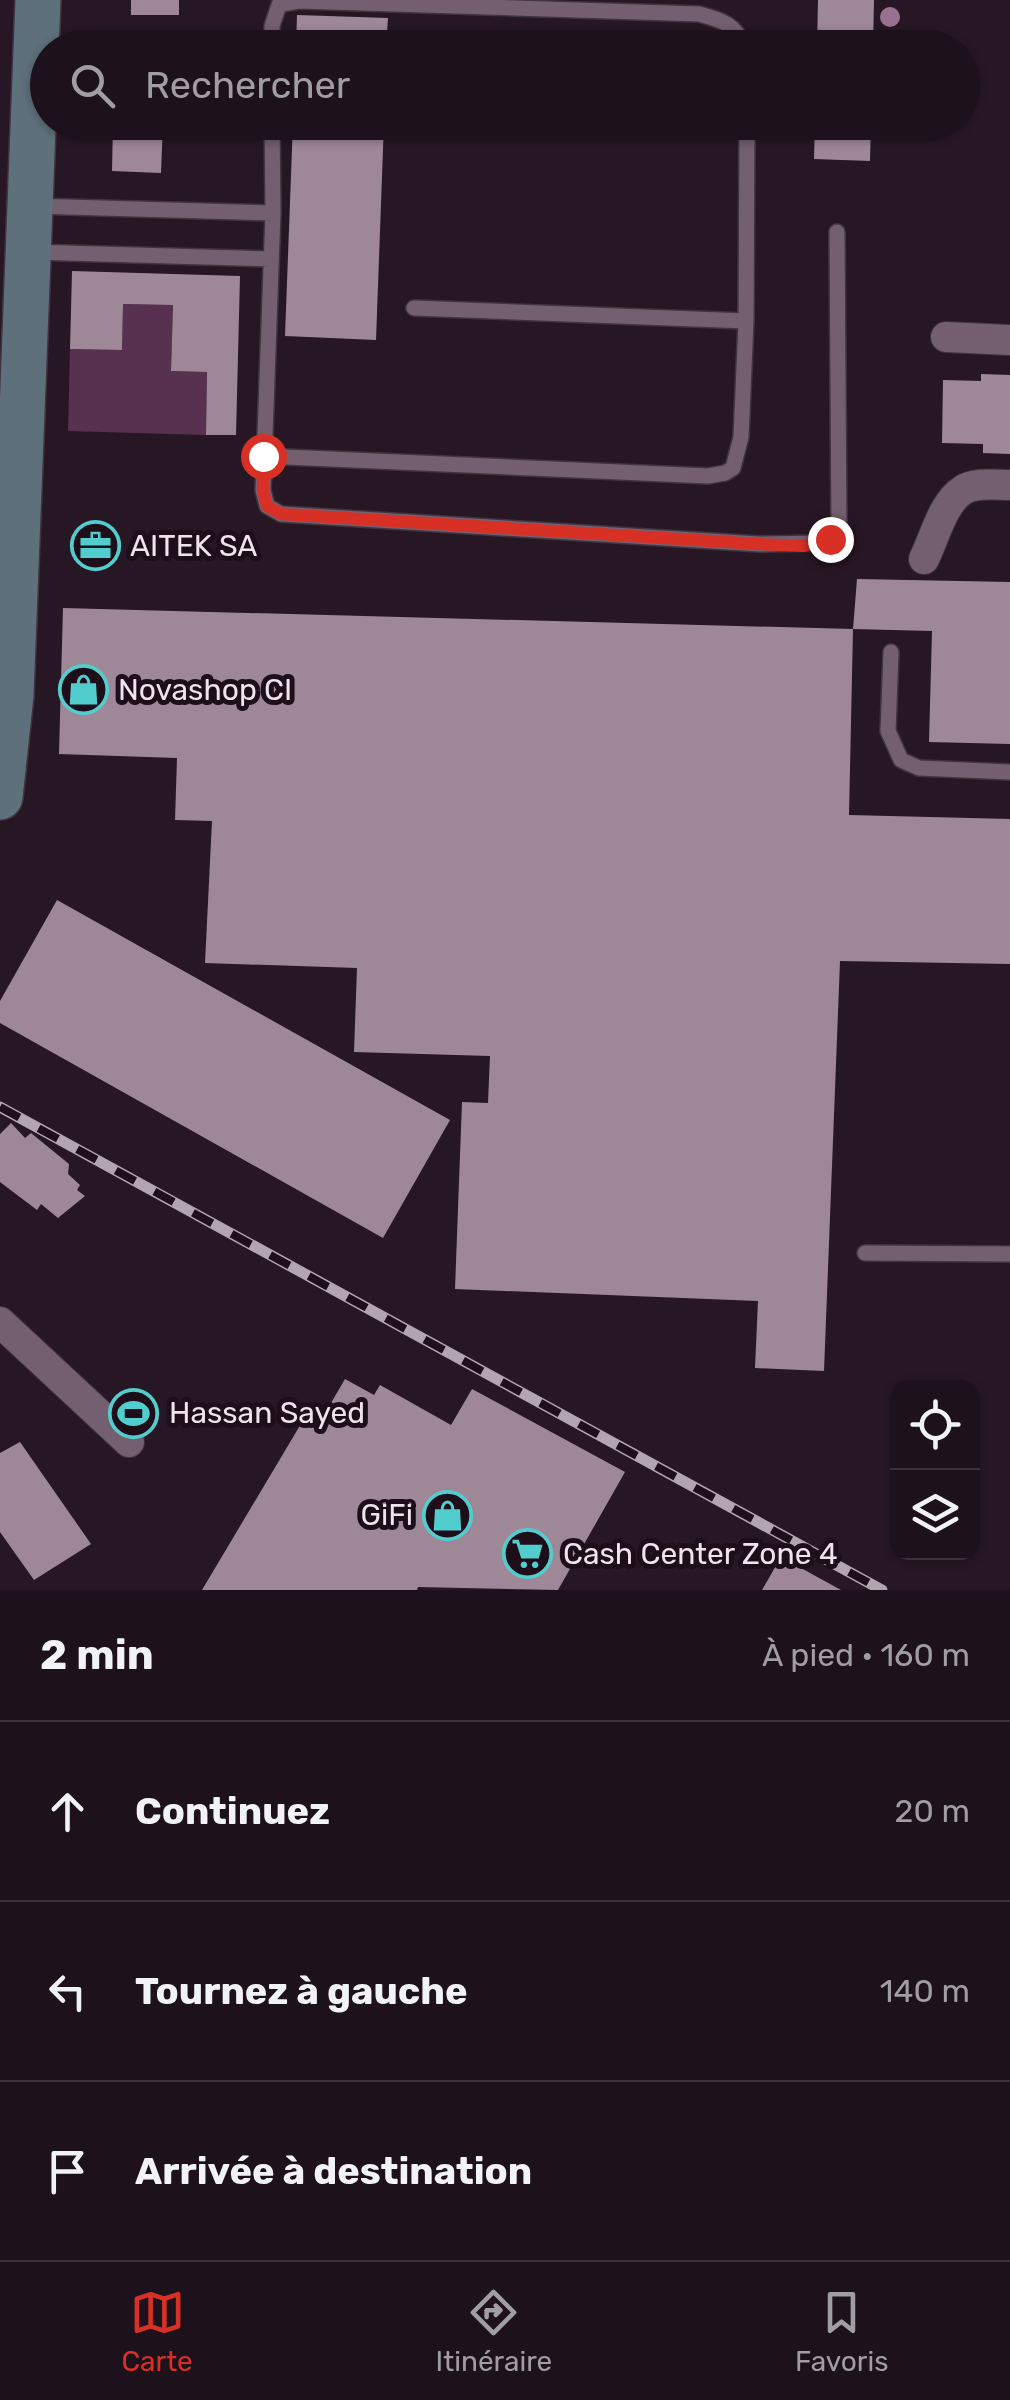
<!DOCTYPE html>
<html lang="fr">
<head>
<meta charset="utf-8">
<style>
	body { margin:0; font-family:Rubik,sans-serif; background:#251a24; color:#f1f3f6 }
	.controls { position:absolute; right:30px; bottom:30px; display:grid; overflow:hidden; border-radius:20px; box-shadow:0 2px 8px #0004 }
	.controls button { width:90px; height:90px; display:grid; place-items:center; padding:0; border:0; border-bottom:2px solid #3b313a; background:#1d111b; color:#f1f3f6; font:50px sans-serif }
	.stop { position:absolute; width:30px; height:30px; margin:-22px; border:8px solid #d93025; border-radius:50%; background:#fff }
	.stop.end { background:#d93025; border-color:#fff; box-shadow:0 2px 10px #0008 }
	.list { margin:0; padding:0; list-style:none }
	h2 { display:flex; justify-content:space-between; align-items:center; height:130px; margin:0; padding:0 40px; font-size:42px }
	h2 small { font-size:32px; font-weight:400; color:#a09da3 }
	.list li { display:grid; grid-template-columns:65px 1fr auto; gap:30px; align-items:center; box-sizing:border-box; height:180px; padding:0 40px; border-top:2px solid #3b313a }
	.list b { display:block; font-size:38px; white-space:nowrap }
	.list em { font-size:32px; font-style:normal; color:#a09da3 }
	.icon { flex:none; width:55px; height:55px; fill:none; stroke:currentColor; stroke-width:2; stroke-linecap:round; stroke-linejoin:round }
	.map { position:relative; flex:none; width:1010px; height:1590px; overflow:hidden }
	.search { position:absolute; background:#1d111b; box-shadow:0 2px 8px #0004; left:30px; right:30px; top:30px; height:110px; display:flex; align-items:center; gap:25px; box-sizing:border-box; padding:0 35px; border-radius:55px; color:#a09da3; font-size:38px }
	.sheet { height:670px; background:#1d111b }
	nav { display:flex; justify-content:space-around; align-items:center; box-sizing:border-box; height:140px; border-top:2px solid #3b313a; background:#1d111b; font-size:28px; color:#a09da3 }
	nav a { display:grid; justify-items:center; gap:5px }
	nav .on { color:#d93025 }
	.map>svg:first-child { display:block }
	.green { fill:#583050 }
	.building { fill:#9e8898 }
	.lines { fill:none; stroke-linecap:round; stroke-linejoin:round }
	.lane-casing { stroke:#40343e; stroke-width:18 }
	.street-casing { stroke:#40343e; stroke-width:32 }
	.secondary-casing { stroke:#40343e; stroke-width:48 }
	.lane { stroke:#735f6f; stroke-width:15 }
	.street { stroke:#735f6f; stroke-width:30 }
	.secondary { stroke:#5e707c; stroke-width:45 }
	.rail-casing { stroke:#b2a5af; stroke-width:11 }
	.rail { stroke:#1d0e1a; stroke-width:8; stroke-dasharray:22; stroke-linecap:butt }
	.tree { fill:#997190 }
	.route { stroke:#d93025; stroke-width:12 }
	.labels { text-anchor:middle; stroke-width:10; stroke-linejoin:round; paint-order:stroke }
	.poi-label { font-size:30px; fill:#efe4ec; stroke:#1d0e1a; text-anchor:start }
</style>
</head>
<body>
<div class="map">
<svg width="1010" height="1590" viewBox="0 0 1010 1590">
	<rect width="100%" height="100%" fill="#271724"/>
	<path class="green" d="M 123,304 L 173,305 L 171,371 L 207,372 L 206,435 L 68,431 L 70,349 L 122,350 Z"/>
	<path class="building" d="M 131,0 L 179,0 L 179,15 L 131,15 Z
		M 818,0 L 874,0 L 873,48 L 817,48 Z
		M 297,15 L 388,18 L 386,48 L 296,48 Z
		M 113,122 L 163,122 L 161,173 L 112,171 Z
		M 293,122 L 384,122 L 376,340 L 285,336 Z
		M 815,122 L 871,122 L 870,161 L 814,159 Z
		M 72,271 L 240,276 L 236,435 L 206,435 L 207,372 L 171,371 L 173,305 L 123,304 L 122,350 L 70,349 Z
		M 981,374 L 1010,375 L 1010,454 L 983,453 L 983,444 L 942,443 L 943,380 L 981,381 Z
		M 857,579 L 1010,582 L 1010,744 L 929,742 L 932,631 L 853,629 L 849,815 L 1010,819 L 1010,964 L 840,961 L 824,1371 L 755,1368 L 758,1301 L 455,1289 L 462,1102 L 488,1103 L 490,1056 L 354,1052 L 357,968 L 205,963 L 212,821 L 175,820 L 177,758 L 59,754 L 63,608 L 853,629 Z
		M 57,900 L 450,1120 L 383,1238 L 0,1023 L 0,1001 Z
		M 11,1123 L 25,1138 L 31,1133 L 69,1164 L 68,1174 L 80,1185 L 77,1190 L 85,1196 L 58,1218 L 41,1204 L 37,1210 L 0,1182 L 0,1134 Z
		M 345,1379 L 374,1395 L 380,1385 L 451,1425 L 472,1389 L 625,1472 L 558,1590 L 418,1587 L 417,1590 L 202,1590 L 308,1412 L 334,1427 L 343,1410 L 331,1403 Z
		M 20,1442 L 91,1544 L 34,1580 L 0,1532 L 0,1453 Z
		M 781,1557 L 841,1590 L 762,1590 Z"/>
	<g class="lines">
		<defs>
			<path id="lane" d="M 272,48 L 272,26 L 279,5 L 299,1 L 699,14 C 721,20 737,24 744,48
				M 272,122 L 273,213 L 263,490 L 267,506 L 281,514 L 759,544 L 822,543 L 839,528 L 837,232
				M 32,206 L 273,213
				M 32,252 L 271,259
				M 414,308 L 746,321
				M 263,456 L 708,476 L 725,473 L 733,468 L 741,437 L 746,321 L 747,122
				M 891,652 L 888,731 L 901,760 L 919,768 L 1010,772
				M 865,1253 L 1010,1254"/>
			<path id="street" d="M 946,337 L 1010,340
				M 924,559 C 934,539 943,502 963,490 C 975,482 996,485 1010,485
				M 0,1322 L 129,1442"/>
			<path id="secondary" d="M 0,797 L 11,695 L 38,0"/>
		</defs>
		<use href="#lane" class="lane-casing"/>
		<use href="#street" class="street-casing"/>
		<use href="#secondary" class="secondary-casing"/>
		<use href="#lane" class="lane"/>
		<use href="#street" class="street"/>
		<use href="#secondary" class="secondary"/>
		<defs>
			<path id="rail" d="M 0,1107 L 882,1590"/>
		</defs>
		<use href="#rail" class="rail-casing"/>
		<use href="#rail" class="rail"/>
	</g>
	<circle class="tree" cx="890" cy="17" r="10"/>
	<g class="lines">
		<path class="route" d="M 263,456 L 263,490 L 267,506 L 281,514 L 759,544 L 804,546 L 830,539"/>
	</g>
	<defs>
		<symbol id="office-ring" viewBox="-11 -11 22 22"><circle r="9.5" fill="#1d0e1a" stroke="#52cdce" stroke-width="1.5"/><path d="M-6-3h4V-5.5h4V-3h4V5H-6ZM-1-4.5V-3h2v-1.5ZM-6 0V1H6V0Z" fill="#52cdce"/></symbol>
		<symbol id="shop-ring" viewBox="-11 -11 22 22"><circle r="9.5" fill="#1d0e1a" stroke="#52cdce" stroke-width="1.5"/><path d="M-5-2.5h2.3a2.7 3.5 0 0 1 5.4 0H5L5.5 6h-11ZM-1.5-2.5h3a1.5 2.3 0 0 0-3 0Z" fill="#52cdce"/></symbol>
		<symbol id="stadium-ring" viewBox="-11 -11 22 22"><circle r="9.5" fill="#1d0e1a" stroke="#52cdce" stroke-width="1.5"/><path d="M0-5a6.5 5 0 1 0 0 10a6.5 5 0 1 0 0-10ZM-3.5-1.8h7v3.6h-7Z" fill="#52cdce"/></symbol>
		<symbol id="supermarket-ring" viewBox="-11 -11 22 22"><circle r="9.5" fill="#1d0e1a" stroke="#52cdce" stroke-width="1.5"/><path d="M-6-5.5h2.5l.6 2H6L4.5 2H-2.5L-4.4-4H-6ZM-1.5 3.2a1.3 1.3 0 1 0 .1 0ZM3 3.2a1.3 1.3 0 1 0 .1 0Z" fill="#52cdce"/></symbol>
	</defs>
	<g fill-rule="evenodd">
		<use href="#office-ring" x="68" y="518" width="55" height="55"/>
		<use href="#shop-ring" x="56" y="662" width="55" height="55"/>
		<use href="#stadium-ring" x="106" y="1386" width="55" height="55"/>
		<use href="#shop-ring" x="420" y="1488" width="55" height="55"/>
		<use href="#supermarket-ring" x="500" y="1526" width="55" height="55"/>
	</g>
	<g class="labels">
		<g class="poi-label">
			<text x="130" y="556">AITEK SA</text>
			<text x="118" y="700">Novashop CI</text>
			<text x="169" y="1423">Hassan Sayed</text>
			<text x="413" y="1525" text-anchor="end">GiFi</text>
			<text x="563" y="1564">Cash Center Zone 4</text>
		</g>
	</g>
</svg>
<div class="controls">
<button><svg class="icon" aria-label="locate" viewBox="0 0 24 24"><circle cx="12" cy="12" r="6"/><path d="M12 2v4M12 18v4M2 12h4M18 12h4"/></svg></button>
<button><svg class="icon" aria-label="layers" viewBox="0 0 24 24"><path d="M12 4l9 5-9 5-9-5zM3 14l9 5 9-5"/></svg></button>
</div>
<div class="stop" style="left:263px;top:456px"></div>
<div class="stop end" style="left:830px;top:539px"></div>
<div class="search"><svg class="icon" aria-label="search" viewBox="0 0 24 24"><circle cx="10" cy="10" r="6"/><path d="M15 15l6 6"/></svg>Rechercher</div>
</div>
<section class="sheet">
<h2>2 min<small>À pied · 160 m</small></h2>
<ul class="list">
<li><svg class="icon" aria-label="ahead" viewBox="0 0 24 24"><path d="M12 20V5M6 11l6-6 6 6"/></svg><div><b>Continuez</b></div><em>20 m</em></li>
<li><svg class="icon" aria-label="left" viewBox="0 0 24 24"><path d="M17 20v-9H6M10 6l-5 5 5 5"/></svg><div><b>Tournez à gauche</b></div><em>140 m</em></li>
<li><svg class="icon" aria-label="arrive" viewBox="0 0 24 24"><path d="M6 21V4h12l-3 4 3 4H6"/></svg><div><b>Arrivée à destination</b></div></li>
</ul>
</section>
<nav>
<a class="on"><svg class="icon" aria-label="map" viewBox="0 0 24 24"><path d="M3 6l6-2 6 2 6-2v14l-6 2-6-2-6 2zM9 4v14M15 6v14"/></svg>Carte</a>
<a><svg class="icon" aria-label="directions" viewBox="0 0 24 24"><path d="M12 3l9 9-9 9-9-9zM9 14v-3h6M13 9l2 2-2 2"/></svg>Itinéraire</a>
<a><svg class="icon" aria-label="saved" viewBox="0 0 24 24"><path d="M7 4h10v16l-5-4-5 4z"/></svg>Favoris</a>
</nav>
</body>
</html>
